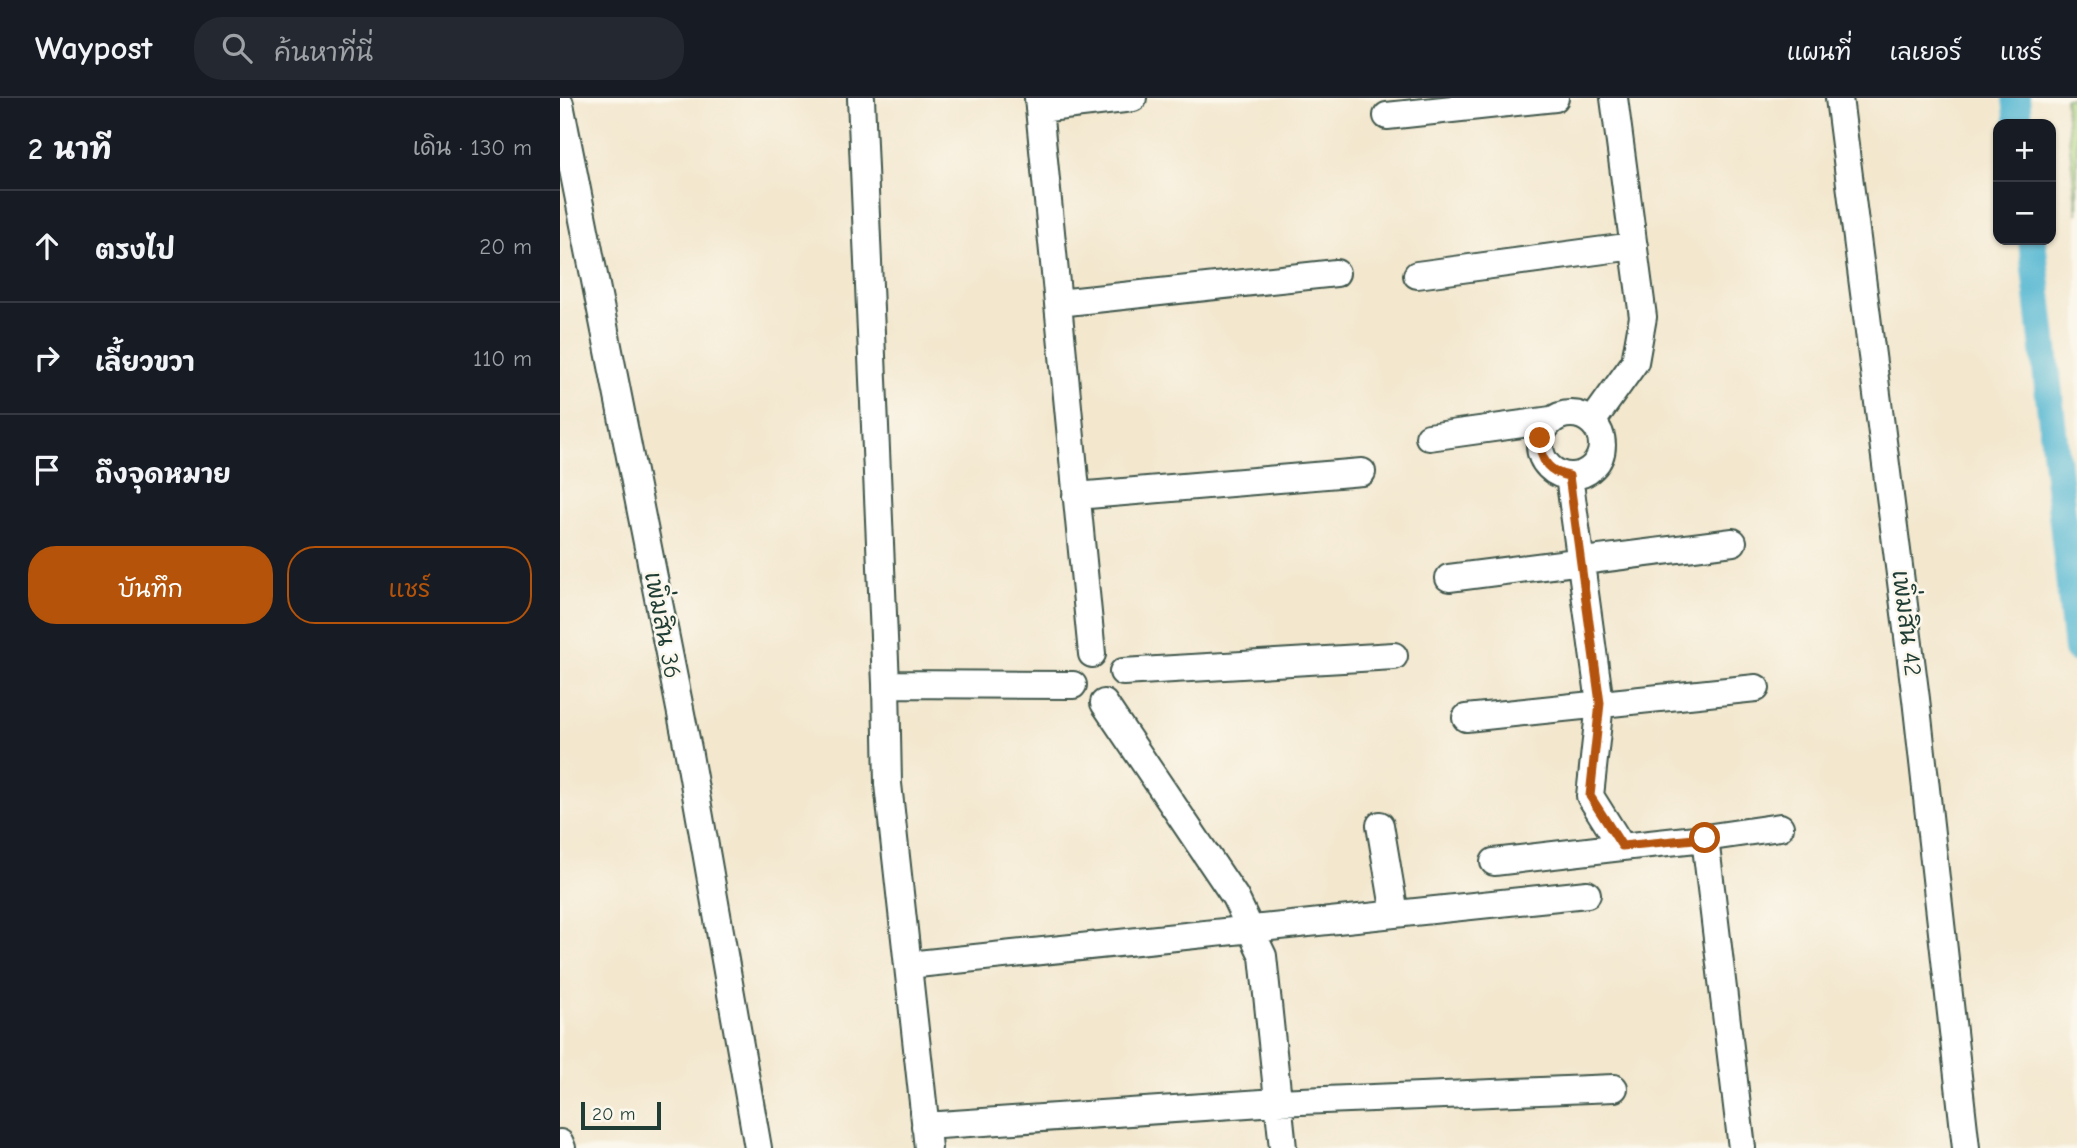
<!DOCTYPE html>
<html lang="th">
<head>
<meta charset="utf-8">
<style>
	body { margin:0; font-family:"Comic Neue","Playpen Sans Thai",sans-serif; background:#242831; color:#f1f3f6 }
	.controls { position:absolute; right:21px; top:21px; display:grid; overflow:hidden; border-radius:14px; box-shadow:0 2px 5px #0004 }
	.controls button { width:63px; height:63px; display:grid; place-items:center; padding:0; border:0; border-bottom:2px solid #363941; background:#171b24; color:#f1f3f6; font:35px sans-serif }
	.scale { position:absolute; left:21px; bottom:18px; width:80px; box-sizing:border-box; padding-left:7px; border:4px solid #1f3d34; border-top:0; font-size:19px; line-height:24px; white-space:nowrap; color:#1f3d34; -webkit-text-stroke:5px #fbf7ec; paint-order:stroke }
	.stop { position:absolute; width:21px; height:21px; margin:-16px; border:5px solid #b45309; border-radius:50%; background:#fff }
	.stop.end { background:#b45309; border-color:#fff; box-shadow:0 2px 7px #0008 }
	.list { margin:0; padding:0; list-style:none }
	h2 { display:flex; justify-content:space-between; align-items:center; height:91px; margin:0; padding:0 28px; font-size:30px }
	h2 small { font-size:23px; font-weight:400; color:#9ea1a6 }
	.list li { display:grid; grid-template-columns:46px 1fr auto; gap:21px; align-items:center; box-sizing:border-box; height:112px; padding:0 28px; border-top:2px solid #363941 }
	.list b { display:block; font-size:26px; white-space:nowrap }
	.list em { font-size:23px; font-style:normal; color:#9ea1a6 }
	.actions { display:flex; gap:14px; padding:21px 28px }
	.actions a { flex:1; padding:16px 0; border:2px solid #b45309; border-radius:28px; text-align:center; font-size:24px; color:#b45309 }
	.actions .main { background:#b45309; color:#fff }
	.icon { flex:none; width:38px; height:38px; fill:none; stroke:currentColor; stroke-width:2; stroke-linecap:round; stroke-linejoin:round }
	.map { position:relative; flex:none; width:1517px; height:1050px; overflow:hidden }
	header { display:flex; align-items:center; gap:42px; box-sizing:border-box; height:98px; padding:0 35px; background:#171b24; border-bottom:2px solid #363941 }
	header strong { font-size:33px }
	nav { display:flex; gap:38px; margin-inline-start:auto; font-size:24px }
	.search { width:490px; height:63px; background:#242831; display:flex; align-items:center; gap:18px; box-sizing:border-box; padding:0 24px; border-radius:28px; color:#9ea1a6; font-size:26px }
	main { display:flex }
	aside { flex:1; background:#171b24 }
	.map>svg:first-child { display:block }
	.green { fill:#add57f; stroke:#66895a; stroke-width:2 }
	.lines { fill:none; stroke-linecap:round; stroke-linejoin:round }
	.canal { stroke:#54b7d2; stroke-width:28 }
	.street-casing { stroke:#3f564b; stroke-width:30 }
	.street { stroke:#fff; stroke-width:26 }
	.route { stroke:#b45309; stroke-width:9 }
	.labels { text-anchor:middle; stroke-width:5; stroke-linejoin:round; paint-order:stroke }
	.street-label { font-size:24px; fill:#1f3d34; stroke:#fbf7ec }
</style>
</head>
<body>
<header>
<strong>Waypost</strong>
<div class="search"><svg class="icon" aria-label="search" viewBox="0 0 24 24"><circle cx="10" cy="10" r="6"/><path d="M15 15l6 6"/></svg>ค้นหาที่นี่</div>
<nav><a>แผนที่</a><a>เลเยอร์</a><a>แชร์</a></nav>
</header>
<main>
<aside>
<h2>2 นาที<small>เดิน · 130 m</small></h2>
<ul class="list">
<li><svg class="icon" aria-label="ahead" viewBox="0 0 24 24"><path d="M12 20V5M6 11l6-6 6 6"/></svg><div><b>ตรงไป</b></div><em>20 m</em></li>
<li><svg class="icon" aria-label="right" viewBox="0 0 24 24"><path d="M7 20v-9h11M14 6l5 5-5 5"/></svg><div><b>เลี้ยวขวา</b></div><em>110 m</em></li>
<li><svg class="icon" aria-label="arrive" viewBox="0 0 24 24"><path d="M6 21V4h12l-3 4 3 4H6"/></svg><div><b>ถึงจุดหมาย</b></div></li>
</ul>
<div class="actions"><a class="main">บันทึก</a><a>แชร์</a></div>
</aside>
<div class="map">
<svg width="1517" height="1050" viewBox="0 0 1517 1050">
	<rect width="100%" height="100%" fill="#fbf7ec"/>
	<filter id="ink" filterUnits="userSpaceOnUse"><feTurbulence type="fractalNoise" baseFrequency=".0143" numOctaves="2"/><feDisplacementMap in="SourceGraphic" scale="14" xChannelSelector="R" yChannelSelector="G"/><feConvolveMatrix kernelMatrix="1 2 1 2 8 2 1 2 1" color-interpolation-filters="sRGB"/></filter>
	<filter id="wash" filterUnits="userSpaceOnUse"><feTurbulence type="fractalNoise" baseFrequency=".00686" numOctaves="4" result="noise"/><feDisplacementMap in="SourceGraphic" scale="28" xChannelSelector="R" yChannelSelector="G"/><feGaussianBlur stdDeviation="1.57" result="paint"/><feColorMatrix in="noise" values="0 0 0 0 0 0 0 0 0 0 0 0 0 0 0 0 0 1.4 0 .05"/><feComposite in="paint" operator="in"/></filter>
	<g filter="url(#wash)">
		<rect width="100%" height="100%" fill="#f3e7ce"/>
		<path class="green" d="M 1505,0 L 1517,0 L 1517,116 Z"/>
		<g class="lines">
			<path class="canal" d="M 1456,0 L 1459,26
				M 1472,142 L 1517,551"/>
		</g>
	</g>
	<g filter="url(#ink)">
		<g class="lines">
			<defs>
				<path id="street" d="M 301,0 L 326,586 L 328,686 L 368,1050
					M 478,0 L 532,556
					M 1279,0 L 1356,601 L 1406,1050
					M 0,6 L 128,651 L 198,1050
					M 479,11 L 573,0
					M 827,18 L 995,0
					M 857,177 L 1074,148
					M 498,205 L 776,175
					M980 347a31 31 0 1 1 62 0a31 31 0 1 1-62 0Z
					M 1032,324 L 1075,264 L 1083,219 L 1054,0
					M 869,339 L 991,322
					M 1009,378 L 1040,605 L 1030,698 L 1062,749 L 1145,740 L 1182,1050
					M 516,398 L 802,374
					M 889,480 L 1173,444
					M 563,574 L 834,558
					M 326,586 L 513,587
					M 544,605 L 675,799 L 703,858 L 723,1050
					M 906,620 L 1196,590
					M 820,727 L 835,816
					M 1145,740 L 1220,729
					M 934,764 L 1062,749
					M 348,867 L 1027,796
					M 365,1028 L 717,1004 L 1054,990
					M 0,1045 L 2,1050"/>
			</defs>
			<use href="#street" class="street-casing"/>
			<use href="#street" class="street"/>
		</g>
	</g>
	<g class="lines" filter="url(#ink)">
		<path class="route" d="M 980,340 C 979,361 988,374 1009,378 L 1040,605 L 1030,698 L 1062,748 L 1145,740"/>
	</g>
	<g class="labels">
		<g class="street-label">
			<text transform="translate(1347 525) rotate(83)" y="8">เพิ่มสิน 42</text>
			<text transform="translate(103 527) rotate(79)" y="8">เพิ่มสิน 36</text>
		</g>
	</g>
</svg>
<div class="controls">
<button>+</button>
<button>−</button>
</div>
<div class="scale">20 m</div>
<div class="stop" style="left:1145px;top:740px"></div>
<div class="stop end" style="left:980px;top:340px"></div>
</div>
</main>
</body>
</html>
